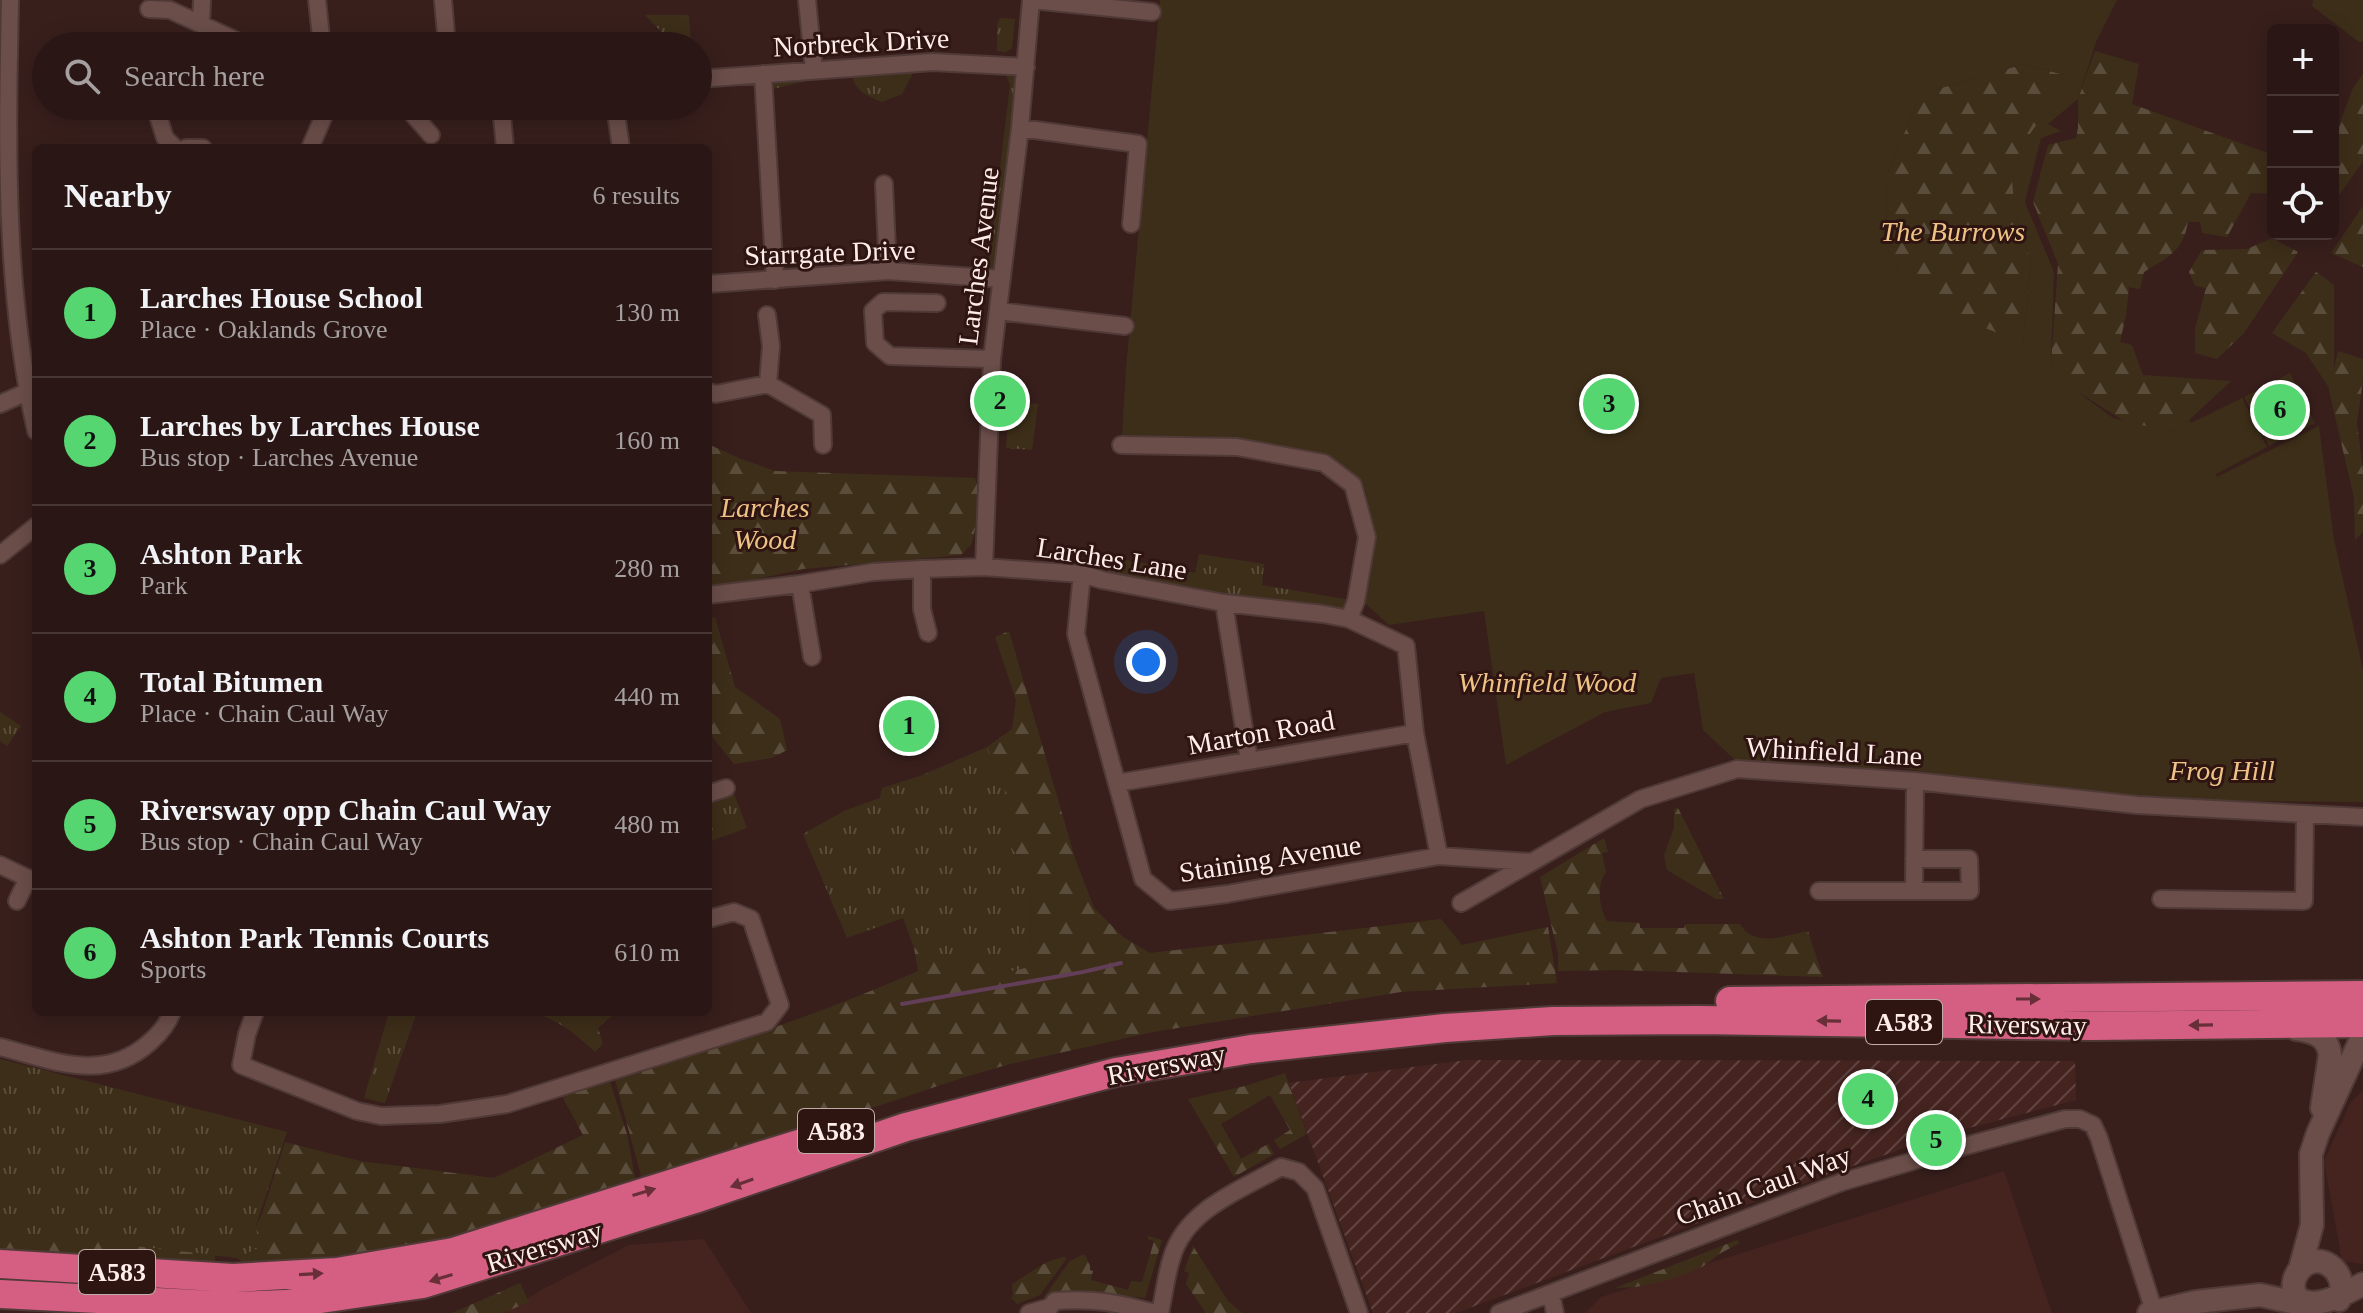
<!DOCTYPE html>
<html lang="en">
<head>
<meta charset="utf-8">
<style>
	body { margin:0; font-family:Georgia,serif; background:#362422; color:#f1f3f6 }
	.controls { position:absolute; right:24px; top:24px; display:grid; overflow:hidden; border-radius:12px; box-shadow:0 4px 20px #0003 }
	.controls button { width:72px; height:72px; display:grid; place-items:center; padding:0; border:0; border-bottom:2px solid #463634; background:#2a1715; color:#f1f3f6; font:40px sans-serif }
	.you { position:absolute; left:1146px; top:662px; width:28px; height:28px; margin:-20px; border:6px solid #fff; border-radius:50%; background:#1a73e8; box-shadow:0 0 0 12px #1a73e833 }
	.badge { display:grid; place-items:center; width:52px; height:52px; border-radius:50%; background:#56d671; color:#111; font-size:26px; font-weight:700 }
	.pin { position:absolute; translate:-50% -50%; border:4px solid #fff; box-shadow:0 2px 8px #0006 }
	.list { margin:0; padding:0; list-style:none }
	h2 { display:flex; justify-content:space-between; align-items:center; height:104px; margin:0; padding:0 32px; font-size:34px }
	h2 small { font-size:26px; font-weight:400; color:#a59fa0 }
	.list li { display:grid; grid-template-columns:52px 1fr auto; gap:24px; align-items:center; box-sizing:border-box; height:128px; padding:0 32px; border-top:2px solid #463634 }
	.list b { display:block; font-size:30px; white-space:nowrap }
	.list p { margin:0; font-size:26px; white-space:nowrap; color:#a59fa0 }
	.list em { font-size:26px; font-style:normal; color:#a59fa0 }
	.icon { flex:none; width:44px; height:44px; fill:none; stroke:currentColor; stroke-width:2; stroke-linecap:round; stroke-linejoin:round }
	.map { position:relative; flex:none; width:2363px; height:1313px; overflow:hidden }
	.search { position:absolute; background:#2a1715; box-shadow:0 4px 20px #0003; left:32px; top:32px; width:680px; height:88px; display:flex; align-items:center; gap:20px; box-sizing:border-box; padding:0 28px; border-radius:44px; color:#a59fa0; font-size:30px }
	.panel { position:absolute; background:#2a1715; box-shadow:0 4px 20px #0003; left:32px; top:144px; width:680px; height:872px; border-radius:12px }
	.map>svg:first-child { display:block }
	.built { fill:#452420 }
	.industrial { fill:url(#industrial-furrows) }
	.grass { fill:url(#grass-tufts) }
	.forest { fill:url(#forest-firs) }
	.park { fill:#3d2e19; fill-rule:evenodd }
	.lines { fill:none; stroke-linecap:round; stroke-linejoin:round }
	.stream { stroke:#633e58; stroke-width:4 }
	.street-casing { stroke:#503a38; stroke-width:20 }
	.secondary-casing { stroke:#503a38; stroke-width:26 }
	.highway-casing { stroke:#503a38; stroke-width:32 }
	.street { stroke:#6b4e4a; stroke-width:16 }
	.secondary { stroke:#6b4e4a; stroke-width:22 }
	.highway { stroke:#d55f82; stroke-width:28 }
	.oneway { fill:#682f39 }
	.labels { text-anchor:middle; stroke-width:6; stroke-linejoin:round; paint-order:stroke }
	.shield { fill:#2e1512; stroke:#c0aca9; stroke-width:2 }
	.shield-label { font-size:26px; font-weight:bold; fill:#ffedea }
	.street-label { font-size:28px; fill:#ffedea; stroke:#2e1512 }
	.park-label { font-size:28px; font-style:italic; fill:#efc385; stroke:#2e1512 }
</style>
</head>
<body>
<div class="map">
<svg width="2363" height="1313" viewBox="0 0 2363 1313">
	<defs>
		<pattern id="industrial-furrows" width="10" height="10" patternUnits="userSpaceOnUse" patternTransform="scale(2)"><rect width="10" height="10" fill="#452420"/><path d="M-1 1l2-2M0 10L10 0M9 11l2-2" fill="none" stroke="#614441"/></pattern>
		<pattern id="grass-tufts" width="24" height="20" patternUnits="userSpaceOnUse" patternTransform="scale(2)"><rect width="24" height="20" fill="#3d2e19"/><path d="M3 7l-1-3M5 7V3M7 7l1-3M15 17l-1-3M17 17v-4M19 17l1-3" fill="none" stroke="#5a4d3b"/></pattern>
		<pattern id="forest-firs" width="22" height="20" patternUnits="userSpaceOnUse" patternTransform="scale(2)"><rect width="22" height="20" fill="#3d2e19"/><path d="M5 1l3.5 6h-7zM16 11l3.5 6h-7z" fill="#5a4d3b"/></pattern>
	</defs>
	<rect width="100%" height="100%" fill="#381f1c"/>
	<path class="built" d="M 2363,1090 L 2363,1264 L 2342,1261 L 2324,1161 L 2351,1102 Z
		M 2004,1171 L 2052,1313 L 1585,1313 L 1601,1297 Z
		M 704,1239 L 751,1313 L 505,1313 L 543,1289 L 629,1245 Z"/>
	<path class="industrial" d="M 1467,1060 L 2075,1061 L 2076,1100 L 1946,1134 L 1832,1173 L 1456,1313 L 1373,1313 L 1289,1083 Z"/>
	<path class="grass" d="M 645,15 L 689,15 L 691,46 L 675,46 Z
		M 1000,18 L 1015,19 L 1012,48 L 1006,52 L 997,51 L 997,25 Z
		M 1026,67 L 1002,279 L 981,278 L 989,261 L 1010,85 L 1006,75 L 950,70 L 914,71 L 902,94 L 882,102 C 868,96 857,93 852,76 L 815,79 L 764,91 L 763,74 Z
		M 1010,401 L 1038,404 L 1032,450 L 1006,448 Z
		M 1199,554 L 1264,564 L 1262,585 L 1356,601 L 1349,619 L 1105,580 L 1110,557 L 1195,573 Z
		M 0,712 L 21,726 L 7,746 L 0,741 Z
		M 987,747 L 1005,791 L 1005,828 L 1013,850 L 1031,872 L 1030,967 L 1013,971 L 914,948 L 903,918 L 847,938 L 803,834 L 844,811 L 880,798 L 882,788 L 920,776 Z
		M 734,794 L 747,828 L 708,842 L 708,802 Z
		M 389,1012 L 417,1012 L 385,1103 L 364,1098 Z
		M 0,1059 L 287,1132 L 256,1225 L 259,1248 L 237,1258 L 0,1231 Z"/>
	<path class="forest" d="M 2095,51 L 2139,64 L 2132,104 L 2273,155 L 2273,194 L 2251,193 L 2227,237 L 2202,233 L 2200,222 L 2188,222 C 2183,252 2168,257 2144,272 L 2140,289 L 2129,287 L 2126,315 L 2120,342 L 2132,345 L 2143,375 L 2231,381 L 2189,420 L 2170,432 L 2132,426 L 2075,390 L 2051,364 L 2058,264 L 2033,202 L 2048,145 L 2076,138 L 2078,128 L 2078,99 Z
		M 2024,64 L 2065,75 L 2057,96 L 2021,147 L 2014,202 L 2020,232 L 2031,260 L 2023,343 L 1952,316 L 1900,274 L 1886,247 L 1887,176 L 1920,94 Z
		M 2363,74 L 2363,161 L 2333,204 L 2333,141 L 2353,88 Z
		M 2363,206 L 2363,267 L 2331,253 Z
		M 2272,238 L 2298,252 L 2244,333 L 2217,359 L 2195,353 L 2195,329 L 2206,288 L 2195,286 L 2189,272 L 2202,250 L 2247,249 Z
		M 2316,272 L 2334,285 L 2334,368 L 2338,351 L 2363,359 L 2363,379 L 2357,423 L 2363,471 L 2363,532 L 2355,540 L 2354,498 L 2328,386 L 2306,353 L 2272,333 Z
		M 708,444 L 741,459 L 775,471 L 975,478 C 981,488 976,534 971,545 C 970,546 962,554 961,555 L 803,569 L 708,590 Z
		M 715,617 L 735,687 L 780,719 L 787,750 L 772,758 L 734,764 L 713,738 L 708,718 L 708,619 Z
		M 1009,631 L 1075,858 L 1094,908 L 1123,937 L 1150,953 L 1441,919 L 1462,945 L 1548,927 L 1557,983 L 1401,992 L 1153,1032 L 1010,1064 L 965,1077 L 878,1106 L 744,1145 L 643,1183 L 615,1080 C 717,1048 820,1014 918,971 L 914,948 L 1013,971 L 1030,967 L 1031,872 L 1013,850 L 1005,828 L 1005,791 L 987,747 L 1012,729 L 1016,700 L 995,637 Z
		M 1678,808 L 1724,899 L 1716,899 L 1667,870 L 1664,855 L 1674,828 L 1674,809 Z
		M 1604,838 L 1608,852 L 1602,853 L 1606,872 C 1596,886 1599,907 1607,921 L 1640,923 L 1640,928 L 1684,928 L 1685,924 L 1740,924 C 1754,949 1786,935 1808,931 L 1823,977 L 1617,970 L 1558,971 L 1558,954 L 1540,877 Z
		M 533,1012 L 616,1012 L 598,1028 L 603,1044 L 595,1052 C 575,1033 559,1021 533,1012 Z
		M 1285,1073 L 1307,1134 L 1280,1149 L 1274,1140 L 1290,1130 L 1270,1095 L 1221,1124 L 1241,1159 L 1268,1144 L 1274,1154 L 1234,1177 L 1188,1099 L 1245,1086 Z
		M 610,1082 L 627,1134 L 636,1183 C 578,1201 520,1222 461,1236 C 389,1253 316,1259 243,1262 L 237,1258 L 259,1248 L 256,1226 L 262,1214 L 285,1142 L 360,1161 L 494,1178 L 583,1135 L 562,1096 Z
		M 0,1231 L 215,1255 L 215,1263 L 0,1250 Z
		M 1148,1236 L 1162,1240 L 1145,1298 L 1078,1291 L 1044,1297 L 1070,1261 L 1082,1255 L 1085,1255 L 1090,1265 L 1090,1270 L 1093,1271 L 1091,1280 L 1128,1290 L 1131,1281 L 1142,1282 L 1154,1241 L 1148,1239 Z
		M 1737,1240 L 1740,1243 L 1721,1253 L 1702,1267 L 1669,1280 L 1636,1287 L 1615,1288 Z
		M 1193,1246 L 1228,1301 L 1242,1313 L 1206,1313 L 1186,1284 L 1189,1273 L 1184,1271 Z
		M 1063,1257 L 1067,1258 L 1040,1295 L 1017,1304 L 1012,1298 L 1008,1300 L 1013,1296 L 1012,1284 L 1047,1262 Z
		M 520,1283 L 529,1302 L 503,1313 L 452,1313 Z"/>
	<path class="park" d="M 1160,0 L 2117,0 L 2096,42 L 2078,99 L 2048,124 L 2061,131 L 2041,138 L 2025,202 L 2054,272 L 2051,364 L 2075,390 L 2113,418 L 2170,432 L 2189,420 L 2191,423 L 2242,398 L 2267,447 L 2216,474 L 2217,477 L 2319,426 L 2334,539 L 2363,670 L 2363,802 L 2249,801 L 2122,803 L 1896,767 L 1868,768 L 1735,760 L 1703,730 L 1694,673 L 1661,678 L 1651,703 L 1605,712 L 1506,765 L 1484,611 L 1389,625 L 1365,603 L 1373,530 L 1366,492 L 1360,480 L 1322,454 L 1287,450 L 1206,436 L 1122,436 L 1126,368 ZM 2024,64 L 2065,75 L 2057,96 L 2021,147 L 2012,180 L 2014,202 L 2020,232 L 2031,260 L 2023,343 L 1952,315 L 1900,274 L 1886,247 L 1887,176 L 1920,94 Z
		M 2313,0 L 2363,0 L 2363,42 L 2359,42 L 2312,6 Z
		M 2290,373 L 2315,423 L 2269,446 L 2244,397 Z"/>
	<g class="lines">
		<path class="stream" d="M 902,1004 L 1083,972 L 1121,963"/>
		<defs>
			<path id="street" d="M 10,0 C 7,145 4,289 36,431
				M 317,0 L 322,46
				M 443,0 L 447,46
				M 807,0 L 814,70
				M 1031,0 L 1152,12
				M 149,9 L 170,10 L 248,46
				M 201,24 L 202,0
				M 763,74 L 775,280
				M 698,79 L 933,62 L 1026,67
				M 155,106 L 165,138 L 175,148
				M 410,106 L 410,111 L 431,135
				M 501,106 L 505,148
				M 615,106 L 621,148
				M 1020,128 L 1138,144 L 1131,224
				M 186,148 L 203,148
				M 310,148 L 328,106
				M 884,184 L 888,271
				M 708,284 L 888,271 L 1002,279
				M 937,303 L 883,302 L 873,311 L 875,343 L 890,356 L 992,359
				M 998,311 L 1125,326
				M 767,315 L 771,346 L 768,384 L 822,415 L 823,445
				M 708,392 L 716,394 L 768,384
				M 0,404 L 27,392
				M 1121,445 L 1237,447 L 1324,463 L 1353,485 L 1367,537 L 1356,601 L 1349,619
				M 0,555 L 36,526
				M 984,567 L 992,359 L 1020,128 L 1031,0
				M 922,569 L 922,609 L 928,633
				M 1082,574 L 1076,634 L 1143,879 L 1170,901 L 1227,894 L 1439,856
				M 800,584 L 812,657
				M 708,595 L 800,584 L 873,572 L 922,569 L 984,567 L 1082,574 L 1102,580 L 1224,603 L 1323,614 L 1349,619 L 1406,646 L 1415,733 L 1439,856 L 1531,862
				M 1224,603 L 1249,760
				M 1117,783 L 1415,733
				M 708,794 L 726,788
				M 0,865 L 36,882
				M 1819,891 L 1970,891 L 1969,859 L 1914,859
				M 1914,891 L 1915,781
				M 2161,899 L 2304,901 L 2305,814
				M 17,901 L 28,878
				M 1461,903 L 1641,799 L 1737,769 L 1915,781 L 2137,805 L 2363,817
				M 255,1012 L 247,1034 L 241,1065 L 357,1111 L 381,1116 L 440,1114 L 507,1104 L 767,1022 L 780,1005 L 751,919 L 734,912 L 708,919
				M 0,1047 C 52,1060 104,1084 150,1042 C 159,1034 168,1024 172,1012
				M 1551,1294 L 1555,1313
				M 1029,1313 L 1050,1307 L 1055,1301 C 1096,1298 1116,1303 1156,1313
				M 1160,1313 C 1164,1295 1166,1275 1172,1257 C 1186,1209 1241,1190 1281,1167 L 1299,1172 L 1315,1188 L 1359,1313
				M 1499,1313 L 1842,1182 L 1954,1149 L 2065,1119 L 2080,1119 L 2093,1125 L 2099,1138 L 2154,1311"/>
			<path id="secondary" d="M 2296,1029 C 2313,1031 2328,1036 2330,1055 L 2322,1108
				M 2300,1269 L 2312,1225 L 2311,1154 L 2318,1133 L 2363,1035
				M 2339,1300 C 2351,1270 2316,1247 2298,1272 C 2293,1279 2292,1288 2296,1296 C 2312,1313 2344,1294 2363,1284
				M 2149,1313 L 2196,1302 L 2260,1295 L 2301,1304"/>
			<path id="highway" d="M 1730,1001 L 2363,995
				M 0,1264 L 233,1278 L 337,1272 L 453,1252 L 808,1141
				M 0,1294 L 234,1306 L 286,1304 L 423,1284 L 695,1199 L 906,1127 L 1116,1072 L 1251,1049 L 1445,1028 L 1553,1021 L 1699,1020 L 2091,1026 L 2363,1023"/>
		</defs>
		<use href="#street" class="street-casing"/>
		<use href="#secondary" class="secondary-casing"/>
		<use href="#highway" class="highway-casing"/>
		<use href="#street" class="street"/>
		<use href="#secondary" class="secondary"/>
		<use href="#highway" class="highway"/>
	</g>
	<defs><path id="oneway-solid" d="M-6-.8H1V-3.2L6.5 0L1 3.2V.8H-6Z" transform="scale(2)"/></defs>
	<g class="oneway">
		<use href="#oneway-solid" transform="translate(2028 999)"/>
		<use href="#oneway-solid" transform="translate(1829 1021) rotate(-179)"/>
		<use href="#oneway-solid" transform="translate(2201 1025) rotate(179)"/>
		<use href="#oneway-solid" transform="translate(742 1183) rotate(161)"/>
		<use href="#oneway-solid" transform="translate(644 1192) rotate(-17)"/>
		<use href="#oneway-solid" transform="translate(311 1274) rotate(-3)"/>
		<use href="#oneway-solid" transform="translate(441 1278) rotate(163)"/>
	</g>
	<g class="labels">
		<g class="shield">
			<rect x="1866" y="1000" width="76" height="44" rx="6"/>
			<rect x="798" y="1109" width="76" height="44" rx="6"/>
			<rect x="79" y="1250" width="76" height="44" rx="6"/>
		</g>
		<g class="shield-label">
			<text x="1904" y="1031">A583</text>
			<text x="836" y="1140">A583</text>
			<text x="117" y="1281">A583</text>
		</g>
		<g class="street-label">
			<text transform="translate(861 42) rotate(-3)" y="10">Norbreck Drive</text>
			<text transform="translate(830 252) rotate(-2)" y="10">Starrgate Drive</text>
			<text transform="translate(978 256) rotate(-83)" y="10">Larches Avenue</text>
			<text transform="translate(1112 558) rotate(9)" y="10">Larches Lane</text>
			<text transform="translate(1261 732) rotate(-10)" y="10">Marton Road</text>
			<text transform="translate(1834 751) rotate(3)" y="10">Whinfield Lane</text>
			<text transform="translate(1270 858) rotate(-9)" y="10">Staining Avenue</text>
			<text transform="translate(2027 1024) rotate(1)" y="10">Riversway</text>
			<text transform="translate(1166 1064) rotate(-11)" y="10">Riversway</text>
			<text transform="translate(1763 1185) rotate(-20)" y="10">Chain Caul Way</text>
			<text transform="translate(544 1246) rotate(-17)" y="10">Riversway</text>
		</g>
		<g class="park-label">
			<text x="1953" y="241">The Burrows</text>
			<text x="765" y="517">Larches<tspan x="765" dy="32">Wood</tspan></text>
			<text x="1547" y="692">Whinfield Wood</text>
			<text x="2222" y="780">Frog Hill</text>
		</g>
	</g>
</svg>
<div class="controls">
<button>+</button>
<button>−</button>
<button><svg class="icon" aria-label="locate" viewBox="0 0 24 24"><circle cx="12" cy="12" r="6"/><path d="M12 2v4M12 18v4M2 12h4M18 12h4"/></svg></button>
</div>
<div class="you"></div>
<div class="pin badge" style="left:909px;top:726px">1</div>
<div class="pin badge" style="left:1000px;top:401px">2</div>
<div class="pin badge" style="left:1609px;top:404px">3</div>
<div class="pin badge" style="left:1868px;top:1099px">4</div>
<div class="pin badge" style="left:1936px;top:1140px">5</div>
<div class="pin badge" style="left:2280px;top:410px">6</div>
<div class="search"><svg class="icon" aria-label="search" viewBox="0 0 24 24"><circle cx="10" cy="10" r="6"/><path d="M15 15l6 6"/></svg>Search here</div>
<section class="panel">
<h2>Nearby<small>6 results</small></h2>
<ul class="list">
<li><span class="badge">1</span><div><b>Larches House School</b><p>Place · Oaklands Grove</p></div><em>130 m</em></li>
<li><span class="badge">2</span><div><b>Larches by Larches House</b><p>Bus stop · Larches Avenue</p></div><em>160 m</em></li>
<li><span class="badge">3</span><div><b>Ashton Park</b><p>Park</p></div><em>280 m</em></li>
<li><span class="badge">4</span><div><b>Total Bitumen</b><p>Place · Chain Caul Way</p></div><em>440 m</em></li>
<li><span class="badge">5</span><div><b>Riversway opp Chain Caul Way</b><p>Bus stop · Chain Caul Way</p></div><em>480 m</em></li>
<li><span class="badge">6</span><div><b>Ashton Park Tennis Courts</b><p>Sports</p></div><em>610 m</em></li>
</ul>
</section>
</div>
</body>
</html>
